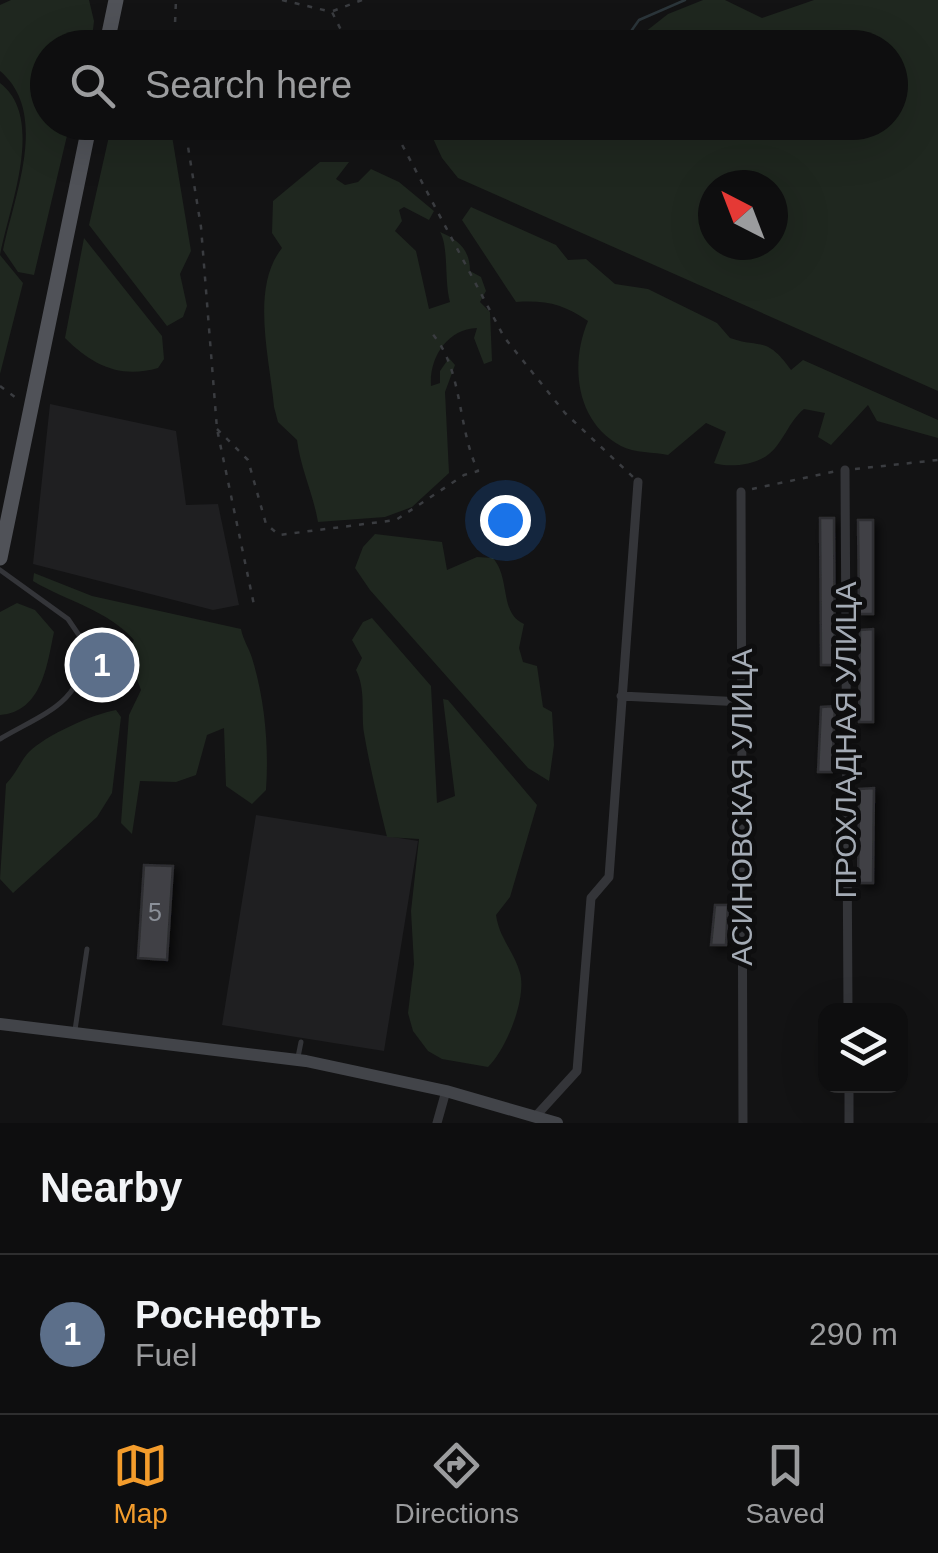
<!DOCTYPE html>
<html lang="en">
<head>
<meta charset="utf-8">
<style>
	body { margin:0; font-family:Helvetica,sans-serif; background:#171718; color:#f1f3f6 }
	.controls { position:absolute; right:30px; bottom:30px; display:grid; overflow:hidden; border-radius:20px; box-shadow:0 10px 40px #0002 }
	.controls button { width:90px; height:90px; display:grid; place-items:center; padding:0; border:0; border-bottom:2px solid #2e2e2f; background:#0e0e0f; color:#f1f3f6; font:50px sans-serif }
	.compass { position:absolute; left:698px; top:170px; width:90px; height:90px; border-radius:50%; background:#0e0e0f; box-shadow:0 10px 40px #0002; rotate:318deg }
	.you { position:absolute; left:505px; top:520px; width:35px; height:35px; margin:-25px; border:8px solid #fff; border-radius:50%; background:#1a73e8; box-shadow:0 0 0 15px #1a73e833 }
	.badge { display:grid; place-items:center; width:65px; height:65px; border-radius:50%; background:#f39c2c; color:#fff; font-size:32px; font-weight:700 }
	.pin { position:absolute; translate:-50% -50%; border:5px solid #fff; box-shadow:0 2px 10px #0006 }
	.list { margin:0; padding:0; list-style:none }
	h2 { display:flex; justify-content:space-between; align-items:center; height:130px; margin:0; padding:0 40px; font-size:42px }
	h2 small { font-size:32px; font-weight:400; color:#9b9c9e }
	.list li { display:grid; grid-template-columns:65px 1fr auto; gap:30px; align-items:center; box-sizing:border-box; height:160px; padding:0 40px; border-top:2px solid #2e2e2f }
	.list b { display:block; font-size:38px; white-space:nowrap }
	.list p { margin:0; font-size:32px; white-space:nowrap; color:#9b9c9e }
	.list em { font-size:32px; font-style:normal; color:#9b9c9e }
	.icon { flex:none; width:55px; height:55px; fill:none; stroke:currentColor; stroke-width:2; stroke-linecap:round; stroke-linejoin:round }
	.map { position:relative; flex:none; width:938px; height:1123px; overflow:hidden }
	.search { position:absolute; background:#0e0e0f; box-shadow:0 10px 40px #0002; left:30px; right:30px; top:30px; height:110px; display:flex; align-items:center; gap:25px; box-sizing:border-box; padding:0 35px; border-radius:55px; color:#9b9c9e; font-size:38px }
	.sheet { height:290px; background:#0e0e0f }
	nav { display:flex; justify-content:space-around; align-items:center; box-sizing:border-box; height:140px; border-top:2px solid #2e2e2f; background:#0e0e0f; font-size:28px; color:#9b9c9e }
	nav a { display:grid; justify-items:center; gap:5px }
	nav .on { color:#f39c2c }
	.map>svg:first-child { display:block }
	.built { fill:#1f1f21 }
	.green { fill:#1f271f; fill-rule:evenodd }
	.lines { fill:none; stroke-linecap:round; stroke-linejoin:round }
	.stream { stroke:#2b353a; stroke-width:2.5 }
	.building { fill:#3f4144; stroke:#2d2d30; stroke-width:2.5; filter:url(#shadow) }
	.path { stroke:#3a3c40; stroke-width:2.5; stroke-dasharray:5 8; stroke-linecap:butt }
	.lane { stroke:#343539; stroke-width:5 }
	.street { stroke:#343539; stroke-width:9 }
	.secondary { stroke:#424449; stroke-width:12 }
	.primary { stroke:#505258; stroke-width:15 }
	.labels { text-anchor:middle; stroke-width:10; stroke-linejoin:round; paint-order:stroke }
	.number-label { font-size:25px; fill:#8b9099 }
	.street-label { font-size:30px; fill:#a4abb5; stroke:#0e0e0f }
</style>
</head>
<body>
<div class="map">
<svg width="938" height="1123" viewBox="0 0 938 1123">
	<defs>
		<filter id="shadow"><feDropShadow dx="4.5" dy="4.5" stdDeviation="5" flood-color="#0009"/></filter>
	</defs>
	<rect width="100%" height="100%" fill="#131314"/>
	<path class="built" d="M 50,404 L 176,431 L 186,505 L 218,504 L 239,605 L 213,610 L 33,564 Z
		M 256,815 L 418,841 L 384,1051 L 222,1025 Z"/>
	<path class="green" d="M 11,0 L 89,0 L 94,21 L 91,47 L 48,48 L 48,122 L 70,123 L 34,275 L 18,272 L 3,250 C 14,195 50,113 0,71 L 0,5 Z
		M 703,0 L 725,0 L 762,18 L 814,0 L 938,0 L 938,391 L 458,178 L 442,158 L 426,123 L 890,122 L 890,48 L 626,47 L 668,14 ZM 713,185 L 773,185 L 773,245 L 713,245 Z
		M 0,83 C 46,118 9,207 0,255 L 23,283 L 0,374 Z
		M 112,123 L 174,123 L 172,136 L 191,251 L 180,274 L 187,306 L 183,317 L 167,326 L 89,225 Z
		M 320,162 L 349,162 L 336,179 L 345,185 L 358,182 L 371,169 L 399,182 L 434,211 L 429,220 L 404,207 L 399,210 L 402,221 L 395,231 L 416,251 L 429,309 L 450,302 C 444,281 449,247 440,232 C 459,240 470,250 470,271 L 481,277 L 486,291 L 480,302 L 490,312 L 492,361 L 484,364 L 474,338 L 477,328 C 447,329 429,358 431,386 L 440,383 L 440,371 L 449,358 L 455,365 L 445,392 L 449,473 L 412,507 L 385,517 L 318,522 C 313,493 301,470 297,440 L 278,422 L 274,407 C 270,359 250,288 282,248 L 272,233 L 273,201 Z
		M 471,207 L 556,245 L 568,260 L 586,259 L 615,284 L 648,289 L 717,323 L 730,338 C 761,349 766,335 791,370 L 803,360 L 938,420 L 938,438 L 877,421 L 868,405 L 831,445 L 818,437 L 825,413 L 804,409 C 789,421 783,443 769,454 C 756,465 729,468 714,463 L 726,432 L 706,423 L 668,455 C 654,452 634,453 621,446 C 575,422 570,363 588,321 C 563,304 546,300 516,302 L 462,220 Z
		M 84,238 L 162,336 L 164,359 L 158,368 C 120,379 92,365 65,338 Z
		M 375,534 L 442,542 L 447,570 L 477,557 L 493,558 C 511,579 499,613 524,624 L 519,648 L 523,662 L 537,666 L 543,707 L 552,712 L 554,745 L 549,781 L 528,768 L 370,590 L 355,568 L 363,547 Z
		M 34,573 L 92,596 L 241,629 C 243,640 249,648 252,658 C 265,700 269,747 266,790 L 252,804 L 226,786 L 224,728 L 207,735 L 196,775 L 176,782 L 140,781 L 132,834 L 121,823 L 129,715 L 141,690 L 127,653 L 134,640 C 108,610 66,601 33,581 Z
		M 17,603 L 35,610 L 54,632 C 47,665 42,712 0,715 L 0,612 Z
		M 372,618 L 431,686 L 437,803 L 455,796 L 443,699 L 448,700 L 537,805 L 510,897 L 496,915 C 499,938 514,951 520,973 C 527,998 506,1050 488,1067 L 442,1059 L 428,1051 L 413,1031 L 408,1013 L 414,964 L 411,911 L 419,839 L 387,837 C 379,803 370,769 364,733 C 361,711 366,690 356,670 L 362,658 L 352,640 L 363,622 Z
		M 116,710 L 121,717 L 112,793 L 97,817 L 13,893 L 0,879 L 6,784 C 16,774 21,760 29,752 C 46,735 93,714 116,710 Z"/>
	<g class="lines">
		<path class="stream" d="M 509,38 L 542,46 L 567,41 L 605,48
			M 611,48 L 622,44 L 639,20 L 685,0"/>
	</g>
	<path class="building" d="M 820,518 L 834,518 L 835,665 L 821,665 Z
		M 858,520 L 873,520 L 873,614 L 859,614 Z
		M 873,629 L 873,722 L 859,722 L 860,630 Z
		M 835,706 L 832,772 L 818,772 L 821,707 Z
		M 874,788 L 873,883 L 858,883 L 859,789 Z
		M 144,865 L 173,866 L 167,960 L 138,958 Z
		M 715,905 L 728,905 L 726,945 L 711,945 Z"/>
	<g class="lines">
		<path class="path" d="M 282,0 L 332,12 L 350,48
			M 333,11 L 362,0
			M 174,48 L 176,0
			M 184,122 L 201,227 L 217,429 L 254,605
			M 390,122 L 504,337 L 565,413 L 633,477
			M 0,386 L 19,400
			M 217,429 L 248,460 L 266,524 L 279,535 L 396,520 L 464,475 L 478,471 C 456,425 464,365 428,329
			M 855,469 L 938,460
			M 752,489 L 837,471"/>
		<path class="lane" d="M 0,570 L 68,619 L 87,647 C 82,704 44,713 0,739
			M 75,1030 L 87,949
			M 298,1057 L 301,1042"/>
		<path class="street" d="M 845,470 L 848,1011
			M 741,492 L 743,1123
			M 621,696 L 743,702
			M 849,1086 L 849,1123
			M 535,1117 L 577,1071 L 591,898 L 609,877 L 638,482
			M 437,1123 L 446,1091"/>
		<path class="secondary" d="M 0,1024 L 306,1061 L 446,1091 L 557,1123"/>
		<path class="primary" d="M 106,48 L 116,0
			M 0,558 L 90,122"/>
	</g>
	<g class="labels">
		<g class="number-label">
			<text x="155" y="921">5</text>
		</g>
		<g class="street-label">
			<text transform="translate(846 740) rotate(-90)" y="10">ПРОХЛАДНАЯ УЛИЦА</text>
			<text transform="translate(742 807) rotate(-90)" y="10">АСИНОВСКАЯ УЛИЦА</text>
		</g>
	</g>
</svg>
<div class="controls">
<button><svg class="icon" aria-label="layers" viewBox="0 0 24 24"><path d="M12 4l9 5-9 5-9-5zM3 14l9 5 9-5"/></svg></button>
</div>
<svg class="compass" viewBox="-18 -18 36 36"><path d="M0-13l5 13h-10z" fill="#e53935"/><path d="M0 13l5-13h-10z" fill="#9b9c9e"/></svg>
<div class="you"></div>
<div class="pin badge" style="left:102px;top:665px;background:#5c6f8a">1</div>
<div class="search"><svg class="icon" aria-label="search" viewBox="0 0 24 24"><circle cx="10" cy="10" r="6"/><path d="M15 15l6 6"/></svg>Search here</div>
</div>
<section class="sheet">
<h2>Nearby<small></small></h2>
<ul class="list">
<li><span class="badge" style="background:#5c6f8a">1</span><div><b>Роснефть</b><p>Fuel</p></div><em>290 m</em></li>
</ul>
</section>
<nav>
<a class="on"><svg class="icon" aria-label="map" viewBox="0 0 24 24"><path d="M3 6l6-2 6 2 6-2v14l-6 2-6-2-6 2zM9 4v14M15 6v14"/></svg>Map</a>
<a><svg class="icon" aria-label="directions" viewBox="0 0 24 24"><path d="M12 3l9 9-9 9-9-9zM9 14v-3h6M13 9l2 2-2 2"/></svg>Directions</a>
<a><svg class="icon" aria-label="saved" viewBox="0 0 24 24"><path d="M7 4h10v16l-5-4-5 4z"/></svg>Saved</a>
</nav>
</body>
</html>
